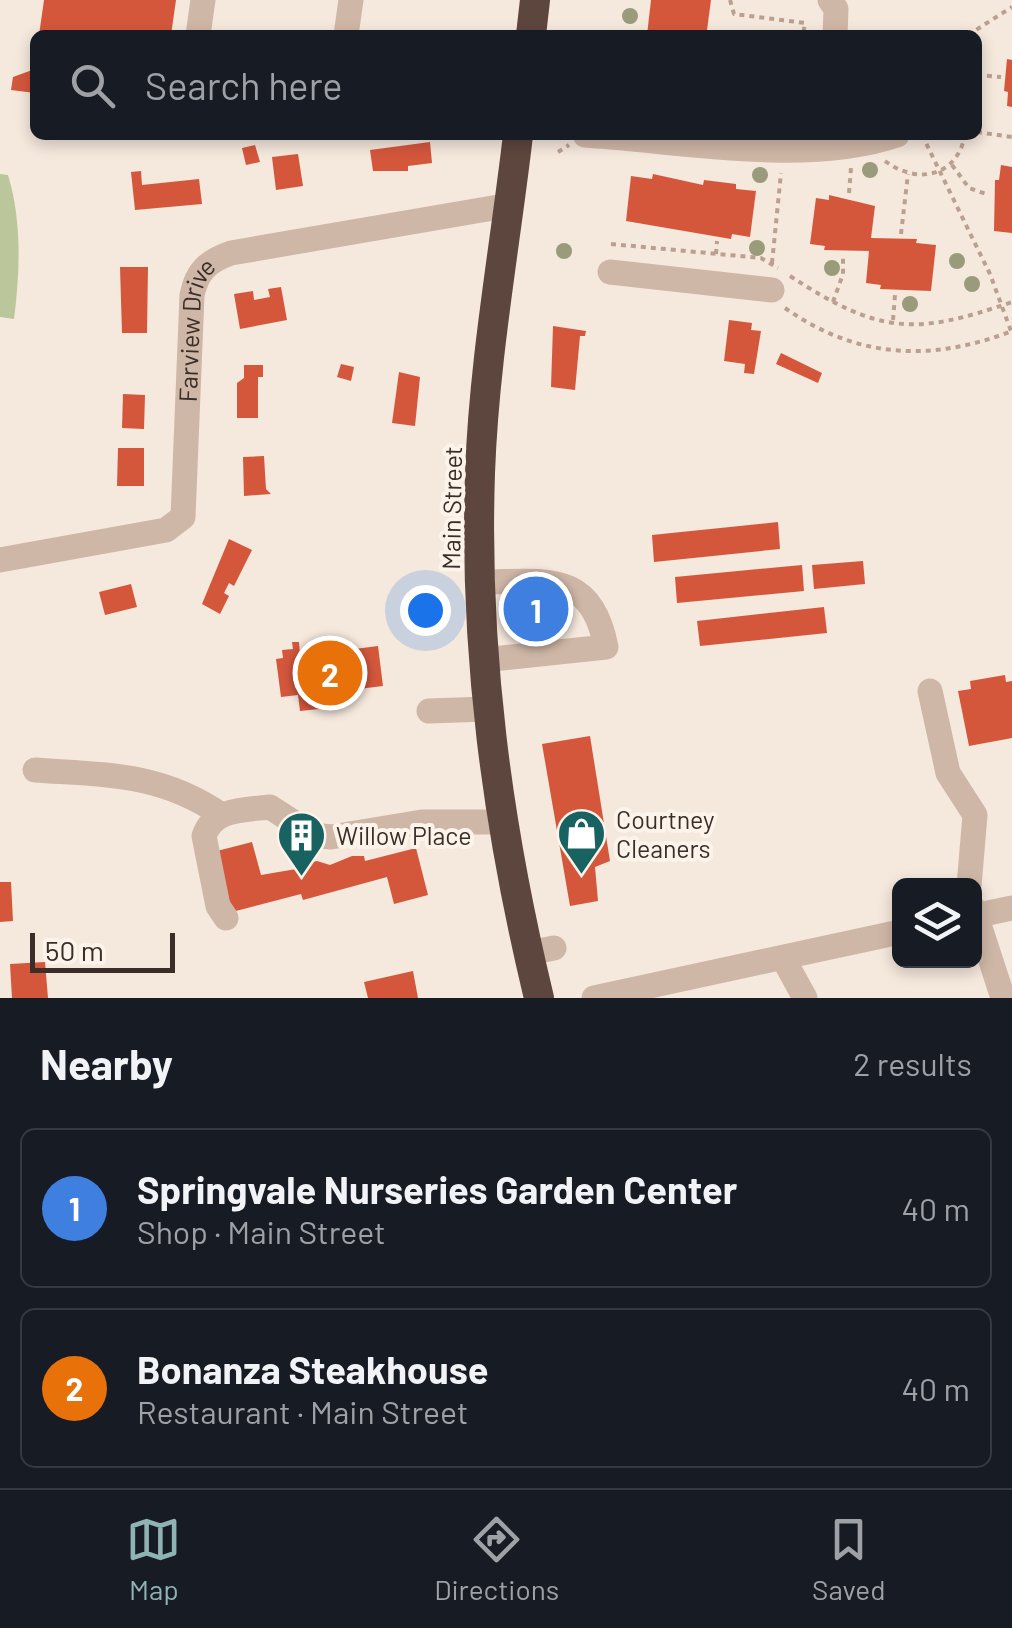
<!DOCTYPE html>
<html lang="en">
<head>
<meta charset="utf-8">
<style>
	body { margin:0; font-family:Barlow,sans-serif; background:#20242c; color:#f1f3f6 }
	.controls { position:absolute; right:30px; bottom:30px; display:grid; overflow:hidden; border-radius:15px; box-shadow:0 5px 15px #0003 }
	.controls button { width:90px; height:90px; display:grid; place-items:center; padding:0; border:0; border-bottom:2px solid #363941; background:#171b24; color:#f1f3f6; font:50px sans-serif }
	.scale { position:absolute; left:30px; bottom:25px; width:145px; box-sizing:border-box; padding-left:10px; border:5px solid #3b2d28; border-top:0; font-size:28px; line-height:35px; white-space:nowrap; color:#3b2d28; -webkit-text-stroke:8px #fcf3ea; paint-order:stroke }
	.you { position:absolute; left:425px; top:610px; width:35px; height:35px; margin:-25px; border:8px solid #fff; border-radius:50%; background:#1a73e8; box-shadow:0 0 0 15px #1a73e833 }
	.badge { display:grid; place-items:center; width:65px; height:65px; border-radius:50%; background:#8fb2b3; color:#fff; font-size:32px; font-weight:700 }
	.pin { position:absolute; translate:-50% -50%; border:5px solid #fff; box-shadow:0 2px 10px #0006 }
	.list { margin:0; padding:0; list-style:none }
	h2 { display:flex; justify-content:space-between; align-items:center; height:130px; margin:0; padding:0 40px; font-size:42px }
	h2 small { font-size:32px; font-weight:400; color:#9ea1a6 }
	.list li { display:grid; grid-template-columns:65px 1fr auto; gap:30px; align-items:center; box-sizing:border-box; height:160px; margin:0 20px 20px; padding:0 20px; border:2px solid #363941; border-radius:15px }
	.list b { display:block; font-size:38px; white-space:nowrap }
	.list p { margin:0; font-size:32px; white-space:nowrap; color:#9ea1a6 }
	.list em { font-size:32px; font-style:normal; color:#9ea1a6 }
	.icon { flex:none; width:55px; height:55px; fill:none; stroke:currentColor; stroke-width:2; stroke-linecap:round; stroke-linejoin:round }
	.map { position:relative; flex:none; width:1012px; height:998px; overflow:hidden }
	.search { position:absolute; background:#171b24; box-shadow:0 5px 15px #0003; left:30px; right:30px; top:30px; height:110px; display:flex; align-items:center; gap:25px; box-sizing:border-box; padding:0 35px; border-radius:15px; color:#9ea1a6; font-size:38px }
	.sheet { height:490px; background:#171b24 }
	nav { display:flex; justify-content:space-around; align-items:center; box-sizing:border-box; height:140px; border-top:2px solid #363941; background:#171b24; font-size:28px; color:#9ea1a6 }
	nav a { display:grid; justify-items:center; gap:5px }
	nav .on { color:#8fb2b3 }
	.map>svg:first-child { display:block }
	.green { fill:#bbc69b }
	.building { fill:#d4573c }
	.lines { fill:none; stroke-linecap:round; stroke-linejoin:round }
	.path { stroke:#bba091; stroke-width:4; stroke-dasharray:5 5; stroke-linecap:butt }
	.minor { stroke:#cfb7a7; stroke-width:25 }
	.highway { stroke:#5d463e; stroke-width:30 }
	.tree { fill:#999b7a }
	.labels { text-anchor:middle; stroke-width:8; stroke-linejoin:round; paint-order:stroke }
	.street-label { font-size:25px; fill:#3b2d28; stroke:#fcf3ea }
	.poi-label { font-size:25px; fill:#3b2d28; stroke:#fcf3ea; text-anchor:start }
</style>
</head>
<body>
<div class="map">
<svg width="1012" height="998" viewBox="0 0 1012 998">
	<rect width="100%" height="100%" fill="#f5e8dd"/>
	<path class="green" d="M 0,174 L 8,175 C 22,221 20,272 14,319 L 0,317 Z"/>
	<path class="building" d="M 44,0 L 176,0 L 171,35 L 39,35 Z
		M 651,0 L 711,0 L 707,30 L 754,30 L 753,35 L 647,35 Z
		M 1007,59 L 1012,60 L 1012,107 L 1007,106 L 1008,92 L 1004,91 Z
		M 35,69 L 35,93 L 11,90 L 13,77 Z
		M 430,142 L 432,163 L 408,166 L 408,171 L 373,171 L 370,150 Z
		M 255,145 L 260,162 L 246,165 L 242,148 Z
		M 298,154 L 303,186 L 276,190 L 272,157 Z
		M 1001,165 L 1012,167 L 1012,233 L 994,231 L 995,180 L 999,180 Z
		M 141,171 L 142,185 L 199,179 L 202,204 L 135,210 L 131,172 Z
		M 653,174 L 703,185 L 704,180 L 736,184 L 736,189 L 756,191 L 750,237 L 732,234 L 731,239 L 626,221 L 631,176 L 652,179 Z
		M 829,195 L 875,206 L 871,238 L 917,239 L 916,243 L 936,245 L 931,291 L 880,289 L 881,285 L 866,283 L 869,251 L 824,250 L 825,246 L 810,244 L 816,198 L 829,200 Z
		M 120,267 L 148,267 L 147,333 L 122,333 Z
		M 281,287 L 287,320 L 240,329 L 234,294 L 253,291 L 254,300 L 270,297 L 268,289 Z
		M 729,320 L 752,323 L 751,330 L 761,331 L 754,374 L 744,373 L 745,364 L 724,361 Z
		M 553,326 L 586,331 L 585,336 L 580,336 L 575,390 L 551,387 Z
		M 781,353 L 822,373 L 818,383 L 776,364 Z
		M 341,364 L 354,367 L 351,381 L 337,377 Z
		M 244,365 L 263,365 L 263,377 L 258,377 L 258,418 L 237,418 L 237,383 L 244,378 Z
		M 399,372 L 420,377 L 415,426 L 392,423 Z
		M 123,394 L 145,395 L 144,429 L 122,428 Z
		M 118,448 L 144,448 L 144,486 L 117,486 Z
		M 264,456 L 266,489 L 271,494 L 244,496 L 243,457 Z
		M 778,522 L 780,549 L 654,562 L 652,535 Z
		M 229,539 L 252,550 L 234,586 L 229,583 L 224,593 L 229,596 L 220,614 L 202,604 Z
		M 863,561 L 865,584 L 814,589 L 812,565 Z
		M 802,565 L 804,591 L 677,603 L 675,577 Z
		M 131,584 L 137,607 L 105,615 L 99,592 Z
		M 555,597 L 557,624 L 534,625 L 534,632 L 521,628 L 515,599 Z
		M 824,607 L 827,633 L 700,646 L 697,621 Z
		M 292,642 L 299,642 L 300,656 L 378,646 L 383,686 L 326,693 L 328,708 L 300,711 L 298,695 L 281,697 L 276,659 L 283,658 L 282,650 L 293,649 Z
		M 1005,675 L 1006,682 L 1012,681 L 1012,738 L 969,746 L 958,691 L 971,689 L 970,681 Z
		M 590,736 L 610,861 L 595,867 L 598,901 L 570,906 L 542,744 Z
		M 252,842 L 261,875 L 308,867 L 307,863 L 317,861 L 330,865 L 352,856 L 364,856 L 365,861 L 416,848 L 428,895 L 394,904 L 387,877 L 303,900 L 301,894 L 232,912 L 217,851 Z
		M 0,882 L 11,882 L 13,921 L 0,922 Z
		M 45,962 L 48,998 L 12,998 L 10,964 Z
		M 413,971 L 418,998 L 368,998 L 364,982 Z"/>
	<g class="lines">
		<path class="path" d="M 730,0 L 734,14 L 805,23 L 803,35
			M 968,35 L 1012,7
			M 977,75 L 1001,77
			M 977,132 L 1012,137
			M 922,135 L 990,274 L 1011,331
			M 558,152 L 569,145
			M 885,161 C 917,185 957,177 965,135
			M 952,165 L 969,188 L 989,195
			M 849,193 L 851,168
			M 901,234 L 908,174
			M 611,244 L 761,258 L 778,268
			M 716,254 L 717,241
			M 772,263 L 781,173
			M 790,276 C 879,334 914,336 1012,302
			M 833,302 L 843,274 L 843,255
			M 785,308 C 857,359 932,362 1012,331
			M 893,320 L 895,295"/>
		<g class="minor">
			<path d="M 830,0 L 836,9 L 835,35"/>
			<path d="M 198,35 L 203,0"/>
			<path d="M 346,35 L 351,0"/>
			<path d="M 585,135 C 680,141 807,166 897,135"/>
			<path d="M 610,272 L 772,290"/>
			<path id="s1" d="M 0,560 L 166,530 L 183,517 L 192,295 C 197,271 208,261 231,253 L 510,205"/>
			<path d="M 480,582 C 545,582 591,569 606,647 L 483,660"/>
			<path d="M 930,691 L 948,773 L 975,815 L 969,886"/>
			<path d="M 429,711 L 486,709"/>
			<path d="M 35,770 C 106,775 160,773 220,814"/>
			<path d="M 974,909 L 1003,998"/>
			<path d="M 974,916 L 1012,908"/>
			<path d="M 226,918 L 218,906 L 204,836 C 213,808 245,810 270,807 L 313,835 L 331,837 L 422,822 L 501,822"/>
			<path d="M 528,953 L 554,948"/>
			<path d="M 783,958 L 805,998"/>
			<path d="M 594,998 L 900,932"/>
		</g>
		<path class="highway" d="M 531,35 L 535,0
			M 518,135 C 505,247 484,360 480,473 C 474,652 497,824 539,998"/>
	</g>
	<g class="tree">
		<circle cx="630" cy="16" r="8"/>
		<circle cx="870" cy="170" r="8"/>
		<circle cx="760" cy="175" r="8"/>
		<circle cx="757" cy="248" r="8"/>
		<circle cx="564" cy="251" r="8"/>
		<circle cx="957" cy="261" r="8"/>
		<circle cx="832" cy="268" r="8"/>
		<circle cx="972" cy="284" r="8"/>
		<circle cx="910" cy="304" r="8"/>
	</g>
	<defs>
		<symbol id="shop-pin" viewBox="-11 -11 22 30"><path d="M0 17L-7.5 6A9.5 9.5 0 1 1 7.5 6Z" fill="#186262" stroke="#fcf3ea"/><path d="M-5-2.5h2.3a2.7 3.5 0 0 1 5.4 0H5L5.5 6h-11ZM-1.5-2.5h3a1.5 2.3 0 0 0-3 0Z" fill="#fff"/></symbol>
		<symbol id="building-pin" viewBox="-11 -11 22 30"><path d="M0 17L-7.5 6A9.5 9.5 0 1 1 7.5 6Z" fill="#186262" stroke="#fcf3ea"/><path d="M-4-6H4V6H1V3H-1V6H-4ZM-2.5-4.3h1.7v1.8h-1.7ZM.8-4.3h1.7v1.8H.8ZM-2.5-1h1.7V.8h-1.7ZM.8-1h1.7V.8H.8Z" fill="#fff"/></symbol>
	</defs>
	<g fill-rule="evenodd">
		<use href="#shop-pin" x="554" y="806" width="55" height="75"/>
		<use href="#building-pin" x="274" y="808" width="55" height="75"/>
	</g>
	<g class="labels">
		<g class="street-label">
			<text dy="9" stroke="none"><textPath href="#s1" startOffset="378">Farview Drive</textPath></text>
			<text transform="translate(452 508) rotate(-89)" y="9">Main Street</text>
		</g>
		<g class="poi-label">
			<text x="616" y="829">Courtney<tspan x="616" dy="29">Cleaners</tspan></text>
			<text x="336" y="845">Willow Place</text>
		</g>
	</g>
</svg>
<div class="controls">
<button><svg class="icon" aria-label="layers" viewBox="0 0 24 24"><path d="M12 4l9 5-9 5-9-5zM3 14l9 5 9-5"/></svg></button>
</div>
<div class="scale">50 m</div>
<div class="you"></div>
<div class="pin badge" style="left:536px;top:609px;background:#3f7fe0">1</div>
<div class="pin badge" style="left:330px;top:673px;background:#e8710a">2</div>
<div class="search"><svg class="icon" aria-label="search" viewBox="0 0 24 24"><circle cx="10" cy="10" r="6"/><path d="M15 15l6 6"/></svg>Search here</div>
</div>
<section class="sheet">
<h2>Nearby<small>2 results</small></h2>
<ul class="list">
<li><span class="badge" style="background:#3f7fe0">1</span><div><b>Springvale Nurseries Garden Center</b><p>Shop · Main Street</p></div><em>40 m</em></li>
<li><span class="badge" style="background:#e8710a">2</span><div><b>Bonanza Steakhouse</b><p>Restaurant · Main Street</p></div><em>40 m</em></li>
</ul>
</section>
<nav>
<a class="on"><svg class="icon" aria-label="map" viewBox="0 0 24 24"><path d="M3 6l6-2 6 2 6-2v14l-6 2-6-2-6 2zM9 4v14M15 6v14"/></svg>Map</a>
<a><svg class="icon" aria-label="directions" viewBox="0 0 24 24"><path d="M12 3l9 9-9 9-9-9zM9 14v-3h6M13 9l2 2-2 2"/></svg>Directions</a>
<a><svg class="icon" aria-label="saved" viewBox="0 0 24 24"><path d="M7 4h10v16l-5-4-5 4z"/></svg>Saved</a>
</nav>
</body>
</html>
